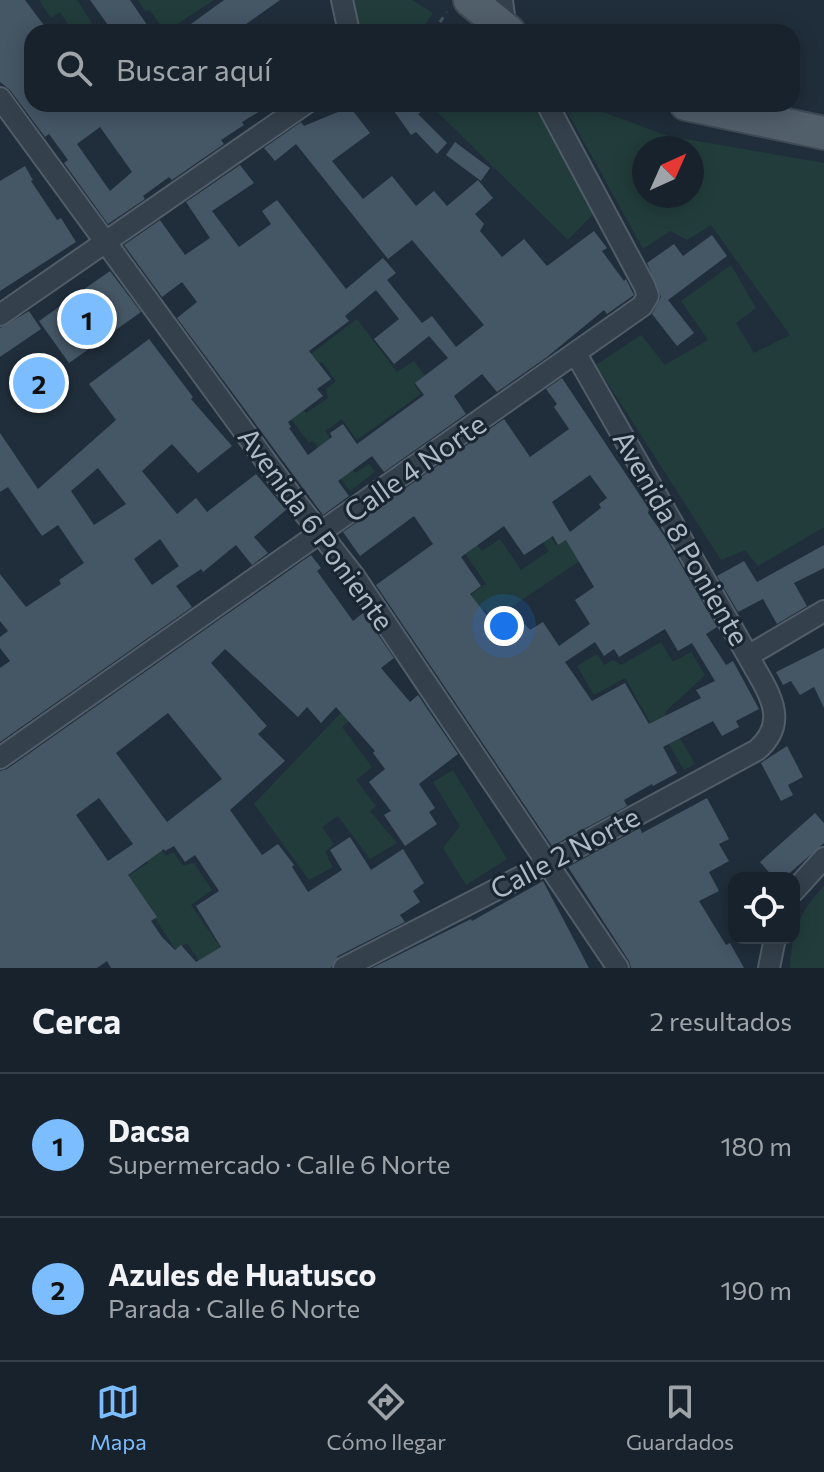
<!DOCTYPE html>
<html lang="es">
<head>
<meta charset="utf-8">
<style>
	body { margin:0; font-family:Commissioner,sans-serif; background:#252f38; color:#f1f3f6 }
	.controls { position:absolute; right:24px; bottom:24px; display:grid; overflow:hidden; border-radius:16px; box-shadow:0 4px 20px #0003 }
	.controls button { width:72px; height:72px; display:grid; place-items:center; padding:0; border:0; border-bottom:2px solid #363f48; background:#18222c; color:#f1f3f6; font:40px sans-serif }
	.compass { position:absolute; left:632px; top:136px; width:72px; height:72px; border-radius:50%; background:#18222c; box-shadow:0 4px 20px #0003; rotate:45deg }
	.you { position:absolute; left:504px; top:626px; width:28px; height:28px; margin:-20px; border:6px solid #fff; border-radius:50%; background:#1a73e8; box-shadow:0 0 0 12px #1a73e833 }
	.badge { display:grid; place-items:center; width:52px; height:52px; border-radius:50%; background:#7cbdff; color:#111; font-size:26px; font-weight:700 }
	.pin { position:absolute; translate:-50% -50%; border:4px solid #fff; box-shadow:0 2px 8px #0006 }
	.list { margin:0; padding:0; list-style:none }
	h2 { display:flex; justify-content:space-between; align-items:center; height:104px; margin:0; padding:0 32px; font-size:34px }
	h2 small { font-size:26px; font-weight:400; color:#9fa4a9 }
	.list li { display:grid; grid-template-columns:52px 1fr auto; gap:24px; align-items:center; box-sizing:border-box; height:144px; padding:0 32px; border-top:2px solid #363f48 }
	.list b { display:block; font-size:30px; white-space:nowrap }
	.list p { margin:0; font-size:26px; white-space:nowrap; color:#9fa4a9 }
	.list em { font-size:26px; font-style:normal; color:#9fa4a9 }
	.icon { flex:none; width:44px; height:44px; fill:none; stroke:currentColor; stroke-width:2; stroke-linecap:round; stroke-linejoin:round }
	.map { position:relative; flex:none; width:824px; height:968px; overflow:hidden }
	.search { position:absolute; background:#18222c; box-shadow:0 4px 20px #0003; left:24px; right:24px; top:24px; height:88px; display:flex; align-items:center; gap:20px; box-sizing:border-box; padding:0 28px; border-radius:24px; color:#9fa4a9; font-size:30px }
	.sheet { height:392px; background:#18222c }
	nav { display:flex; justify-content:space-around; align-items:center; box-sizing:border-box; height:112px; border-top:2px solid #363f48; background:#18222c; font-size:22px; color:#9fa4a9 }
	nav a { display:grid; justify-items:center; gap:4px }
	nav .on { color:#7cbdff }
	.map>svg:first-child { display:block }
	.green { fill:#223c3c; fill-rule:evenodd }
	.building { fill:#455665; fill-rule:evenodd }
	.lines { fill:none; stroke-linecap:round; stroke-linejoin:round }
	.minor-casing { stroke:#515e69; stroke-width:24 }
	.primary-casing { stroke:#3d4954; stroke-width:36 }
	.path { stroke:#405858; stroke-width:3; stroke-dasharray:6 6; stroke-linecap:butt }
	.minor { stroke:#34404b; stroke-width:20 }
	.primary { stroke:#515f6b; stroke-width:32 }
	.labels { text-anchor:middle; stroke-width:6; stroke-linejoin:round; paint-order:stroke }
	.street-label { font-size:28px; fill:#aebbc7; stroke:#192530 }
</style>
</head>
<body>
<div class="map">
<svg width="824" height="968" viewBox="0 0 824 968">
	<rect width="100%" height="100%" fill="#202e3b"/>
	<path class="green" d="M 39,0 L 77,0 L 92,23 L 78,32 L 73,32 L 60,12 L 51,18 Z
		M 138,0 L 214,0 L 165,32 L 150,10 L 145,11 Z
		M 351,0 L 412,0 L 433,13 L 420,32 L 358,32 Z
		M 429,104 L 533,104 L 593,214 L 568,240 Z
		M 563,104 L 581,104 L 668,136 L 824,163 L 824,527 L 758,566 L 745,550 L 721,560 L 596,365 L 641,335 L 665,365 L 708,340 L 681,301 L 731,265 L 756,308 L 736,323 L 754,353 L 790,335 L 711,225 L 687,240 L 670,231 L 643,249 ZM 644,148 L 692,148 L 692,196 L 644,196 Z
		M 357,319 L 397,372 L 414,361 L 425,376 L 414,384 L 421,394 L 357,440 L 342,419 L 325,431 L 355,473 L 369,464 L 375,472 L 350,491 L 313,441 L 309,443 L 272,393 L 284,384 L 306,413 L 328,398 L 326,389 L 336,381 L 322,362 L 308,372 L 300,362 Z
		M 540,522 L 557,546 L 579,532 L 593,552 L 492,620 L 485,609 L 470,618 L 459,602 L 486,584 L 458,543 L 470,535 L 482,551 L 500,539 L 521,570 L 549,551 L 533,527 Z
		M 661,642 L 673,662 L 691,652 L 705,675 L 665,712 L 695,764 L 684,770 L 662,733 L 626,736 L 650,722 L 625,678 L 594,695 L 577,666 L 597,654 L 604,665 L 613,660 L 621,665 Z
		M 354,699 L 362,710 L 342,727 L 372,767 L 356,780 L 376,806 L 370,811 L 397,843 L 370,859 L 338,816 L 322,827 L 334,844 L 325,852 L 333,867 L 309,880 L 254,804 Z
		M 453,770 L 507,859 L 466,885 L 443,848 L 460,826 L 433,782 Z
		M 152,836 L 166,856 L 173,852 L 183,866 L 194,863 L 212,890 L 191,905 L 220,947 L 199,961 L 187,943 L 176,950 L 127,877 L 148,863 L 137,847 Z
		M 824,886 L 824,968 L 790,968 C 792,933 798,913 824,886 Z"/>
	<path class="building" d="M 0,0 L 25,0 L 49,32 L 32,32 L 32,104 L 272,104 L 242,122 L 244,125 L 221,140 L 224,144 L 172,180 L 169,177 L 143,196 L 145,199 L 108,224 L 64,163 L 68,160 L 49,134 L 45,137 L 10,90 L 0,82 ZM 100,127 L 132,172 L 110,191 L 77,144 Z
		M 90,0 L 130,0 L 152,32 L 113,32 Z
		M 224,0 L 280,0 L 235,32 L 180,32 Z
		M 389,104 L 432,104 L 418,114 L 447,143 L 437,154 L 416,132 L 411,135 Z
		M 350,107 L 370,133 L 332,161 L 363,199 L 392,176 L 416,206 L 434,191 L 447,206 L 478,180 L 493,198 L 475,214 L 484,224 L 480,231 L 502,257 L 524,239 L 547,266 L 594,231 L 607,248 L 602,251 L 624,281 L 626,279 L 634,295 L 607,314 L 604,310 L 547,357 L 497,392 L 482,374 L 454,396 L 466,414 L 384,472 L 372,456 L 338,481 L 349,496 L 323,515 L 177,318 L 197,302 L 182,282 L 162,297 L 124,245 L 160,220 L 185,255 L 210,238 L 186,202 L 240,165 L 254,183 L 212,211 L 239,247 L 271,224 L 262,211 L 277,200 L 346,289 L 383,258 L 396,273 L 387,280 L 422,323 L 432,316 L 456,347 L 484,325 L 412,240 L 388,259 L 296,144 L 275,161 L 264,148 L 301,122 L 304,126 ZM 376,290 L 399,319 L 374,339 L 394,364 L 429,336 L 448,358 L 415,383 L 424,395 L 357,444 L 343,424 L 330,433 L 332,437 L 308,455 L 289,428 L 291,427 L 288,422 L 323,396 L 317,389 L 331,379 L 309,351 L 349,321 L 345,316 Z
		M 455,142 L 490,168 L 481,181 L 446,155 Z
		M 25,166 L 33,180 L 31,181 L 57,220 L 61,218 L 76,242 L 0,291 L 0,181 Z
		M 712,235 L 727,256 L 668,300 L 694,333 L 677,346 L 652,314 L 661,297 L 647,263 L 674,244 L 683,256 Z
		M 110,271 L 141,312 L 69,363 L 39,321 Z
		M 29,311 L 41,329 L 0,357 L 0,328 Z
		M 149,339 L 193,397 L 191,399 L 232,446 L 198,473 L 172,444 L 142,471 L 177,514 L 196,498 L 207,512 L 256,474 L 286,510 L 254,537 L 268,553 L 252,565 L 236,545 L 203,572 L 201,569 L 176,586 L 192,607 L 0,742 L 0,668 L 10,661 L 0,648 L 0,637 L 8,631 L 0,621 L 0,574 L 26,607 L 61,584 L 59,580 L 84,563 L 58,525 L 42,536 L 8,487 L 0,492 L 0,433 L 38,489 L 116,420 L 89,384 ZM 98,468 L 126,504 L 94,525 L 71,491 ZM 160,539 L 179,566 L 152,585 L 134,559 Z
		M 562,378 L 649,509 L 648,513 L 665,537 L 717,627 L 706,634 L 726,665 L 733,661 L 759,709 L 736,721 L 739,727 L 722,736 L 713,721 L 663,747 L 677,773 L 653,786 L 652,784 L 624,800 L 627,806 L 552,846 L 376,585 L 433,544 L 414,516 L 360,556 L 343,532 L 504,419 L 530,457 L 569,429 L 554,407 L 557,404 L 546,389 ZM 590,475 L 607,498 L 599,504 L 601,508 L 570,532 L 552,502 ZM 504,526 L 524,555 L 553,536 L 558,545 L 566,540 L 594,587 L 575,600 L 590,624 L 559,646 L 543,622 L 530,630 L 513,611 L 495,626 L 470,594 L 481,586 L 461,557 ZM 665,629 L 678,651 L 692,643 L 715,681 L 696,690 L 701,698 L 649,724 L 625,683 L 592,701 L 565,662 L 595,642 L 604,656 L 614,649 L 619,657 Z
		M 824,545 L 824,568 L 794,583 L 807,606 L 777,624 L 763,599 L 738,612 L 717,576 L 744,561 L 757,582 Z
		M 311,555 L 321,568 L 317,571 L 353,621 L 363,613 L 394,658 L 381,668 L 410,702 L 418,695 L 458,754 L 419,784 L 435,808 L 429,812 L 437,824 L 405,846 L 384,815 L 391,811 L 369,782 L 385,769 L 373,753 L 375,751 L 336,707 L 321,723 L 307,707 L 298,717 L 225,649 L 211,663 L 267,726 L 258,734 L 285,761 L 230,810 L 262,855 L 278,844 L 294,865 L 292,867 L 308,892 L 342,870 L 330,850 L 350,837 L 371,870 L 403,849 L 424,883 L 413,891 L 420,902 L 400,915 L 405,922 L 338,956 L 331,968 L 111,968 L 107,961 L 97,968 L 0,968 L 0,771 L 7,769 ZM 168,713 L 222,779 L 167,822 L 116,753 ZM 99,798 L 133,844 L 108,861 L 76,815 ZM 174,846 L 185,862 L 195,855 L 219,891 L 196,906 L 221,947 L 196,962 L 181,945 L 175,950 L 162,937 L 151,921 L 157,917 L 128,875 L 164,849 L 165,851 Z
		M 824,648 L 824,708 L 814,687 L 800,695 L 791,681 L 783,685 L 776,672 Z
		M 787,746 L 803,777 L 788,785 L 793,795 L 781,801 L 761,763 Z
		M 707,798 L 729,839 L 719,844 L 729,861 L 709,872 L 719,891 L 699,901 L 726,945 L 730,943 L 744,968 L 631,968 L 629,961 L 568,867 L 640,828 L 642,833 Z
		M 815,813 L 824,823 L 824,843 L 784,878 L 774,878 L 760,862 Z
		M 543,881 L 589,968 L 372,968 L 471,919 L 472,921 Z"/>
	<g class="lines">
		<defs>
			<path id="minor" d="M 342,0 L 349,32
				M 502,0 L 506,32
				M 0,98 L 295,501 L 354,576 L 618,968
				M 0,315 L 305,104
				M 748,656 L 824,611
				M 0,758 L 642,306 L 648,296 L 644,285 L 547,104
				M 794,891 L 824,858
				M 344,968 L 548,863 L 757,750 C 792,720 766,689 748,656 L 576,354
				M 769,968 L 775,938"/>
			<path id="primary" d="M 470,0 L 509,32
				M 686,104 L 824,133"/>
		</defs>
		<use href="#minor" class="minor-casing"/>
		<use href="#primary" class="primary-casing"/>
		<path class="path" d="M 433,32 L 447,12"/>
		<use href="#minor" class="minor"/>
		<use href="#primary" class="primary"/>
	</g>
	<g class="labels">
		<g class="street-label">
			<text transform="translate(415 468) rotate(-35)" y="10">Calle 4 Norte</text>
			<text transform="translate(316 529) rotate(54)" y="10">Avenida 6 Poniente</text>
			<text transform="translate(681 538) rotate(60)" y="10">Avenida 8 Poniente</text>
			<text transform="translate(565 853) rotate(-28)" y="10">Calle 2 Norte</text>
		</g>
	</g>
</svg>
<div class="controls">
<button><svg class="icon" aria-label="locate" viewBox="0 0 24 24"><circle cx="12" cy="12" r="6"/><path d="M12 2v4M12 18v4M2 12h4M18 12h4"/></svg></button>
</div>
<svg class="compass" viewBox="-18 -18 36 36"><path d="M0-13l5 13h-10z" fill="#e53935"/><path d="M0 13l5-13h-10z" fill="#9fa4a9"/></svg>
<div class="you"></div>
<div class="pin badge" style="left:87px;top:319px">1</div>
<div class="pin badge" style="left:39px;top:383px">2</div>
<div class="search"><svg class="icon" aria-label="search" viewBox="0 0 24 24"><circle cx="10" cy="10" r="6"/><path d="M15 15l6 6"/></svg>Buscar aquí</div>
</div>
<section class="sheet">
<h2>Cerca<small>2 resultados</small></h2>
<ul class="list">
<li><span class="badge">1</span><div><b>Dacsa</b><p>Supermercado · Calle 6 Norte</p></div><em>180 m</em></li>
<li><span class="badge">2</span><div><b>Azules de Huatusco</b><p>Parada · Calle 6 Norte</p></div><em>190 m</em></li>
</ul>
</section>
<nav>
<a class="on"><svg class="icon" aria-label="map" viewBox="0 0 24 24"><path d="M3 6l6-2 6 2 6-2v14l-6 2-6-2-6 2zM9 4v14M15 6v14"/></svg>Mapa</a>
<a><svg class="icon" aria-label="directions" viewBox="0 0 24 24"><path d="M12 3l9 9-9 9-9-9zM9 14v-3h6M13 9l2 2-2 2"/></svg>Cómo llegar</a>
<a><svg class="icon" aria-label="saved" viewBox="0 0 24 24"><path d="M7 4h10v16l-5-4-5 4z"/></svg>Guardados</a>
</nav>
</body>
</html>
